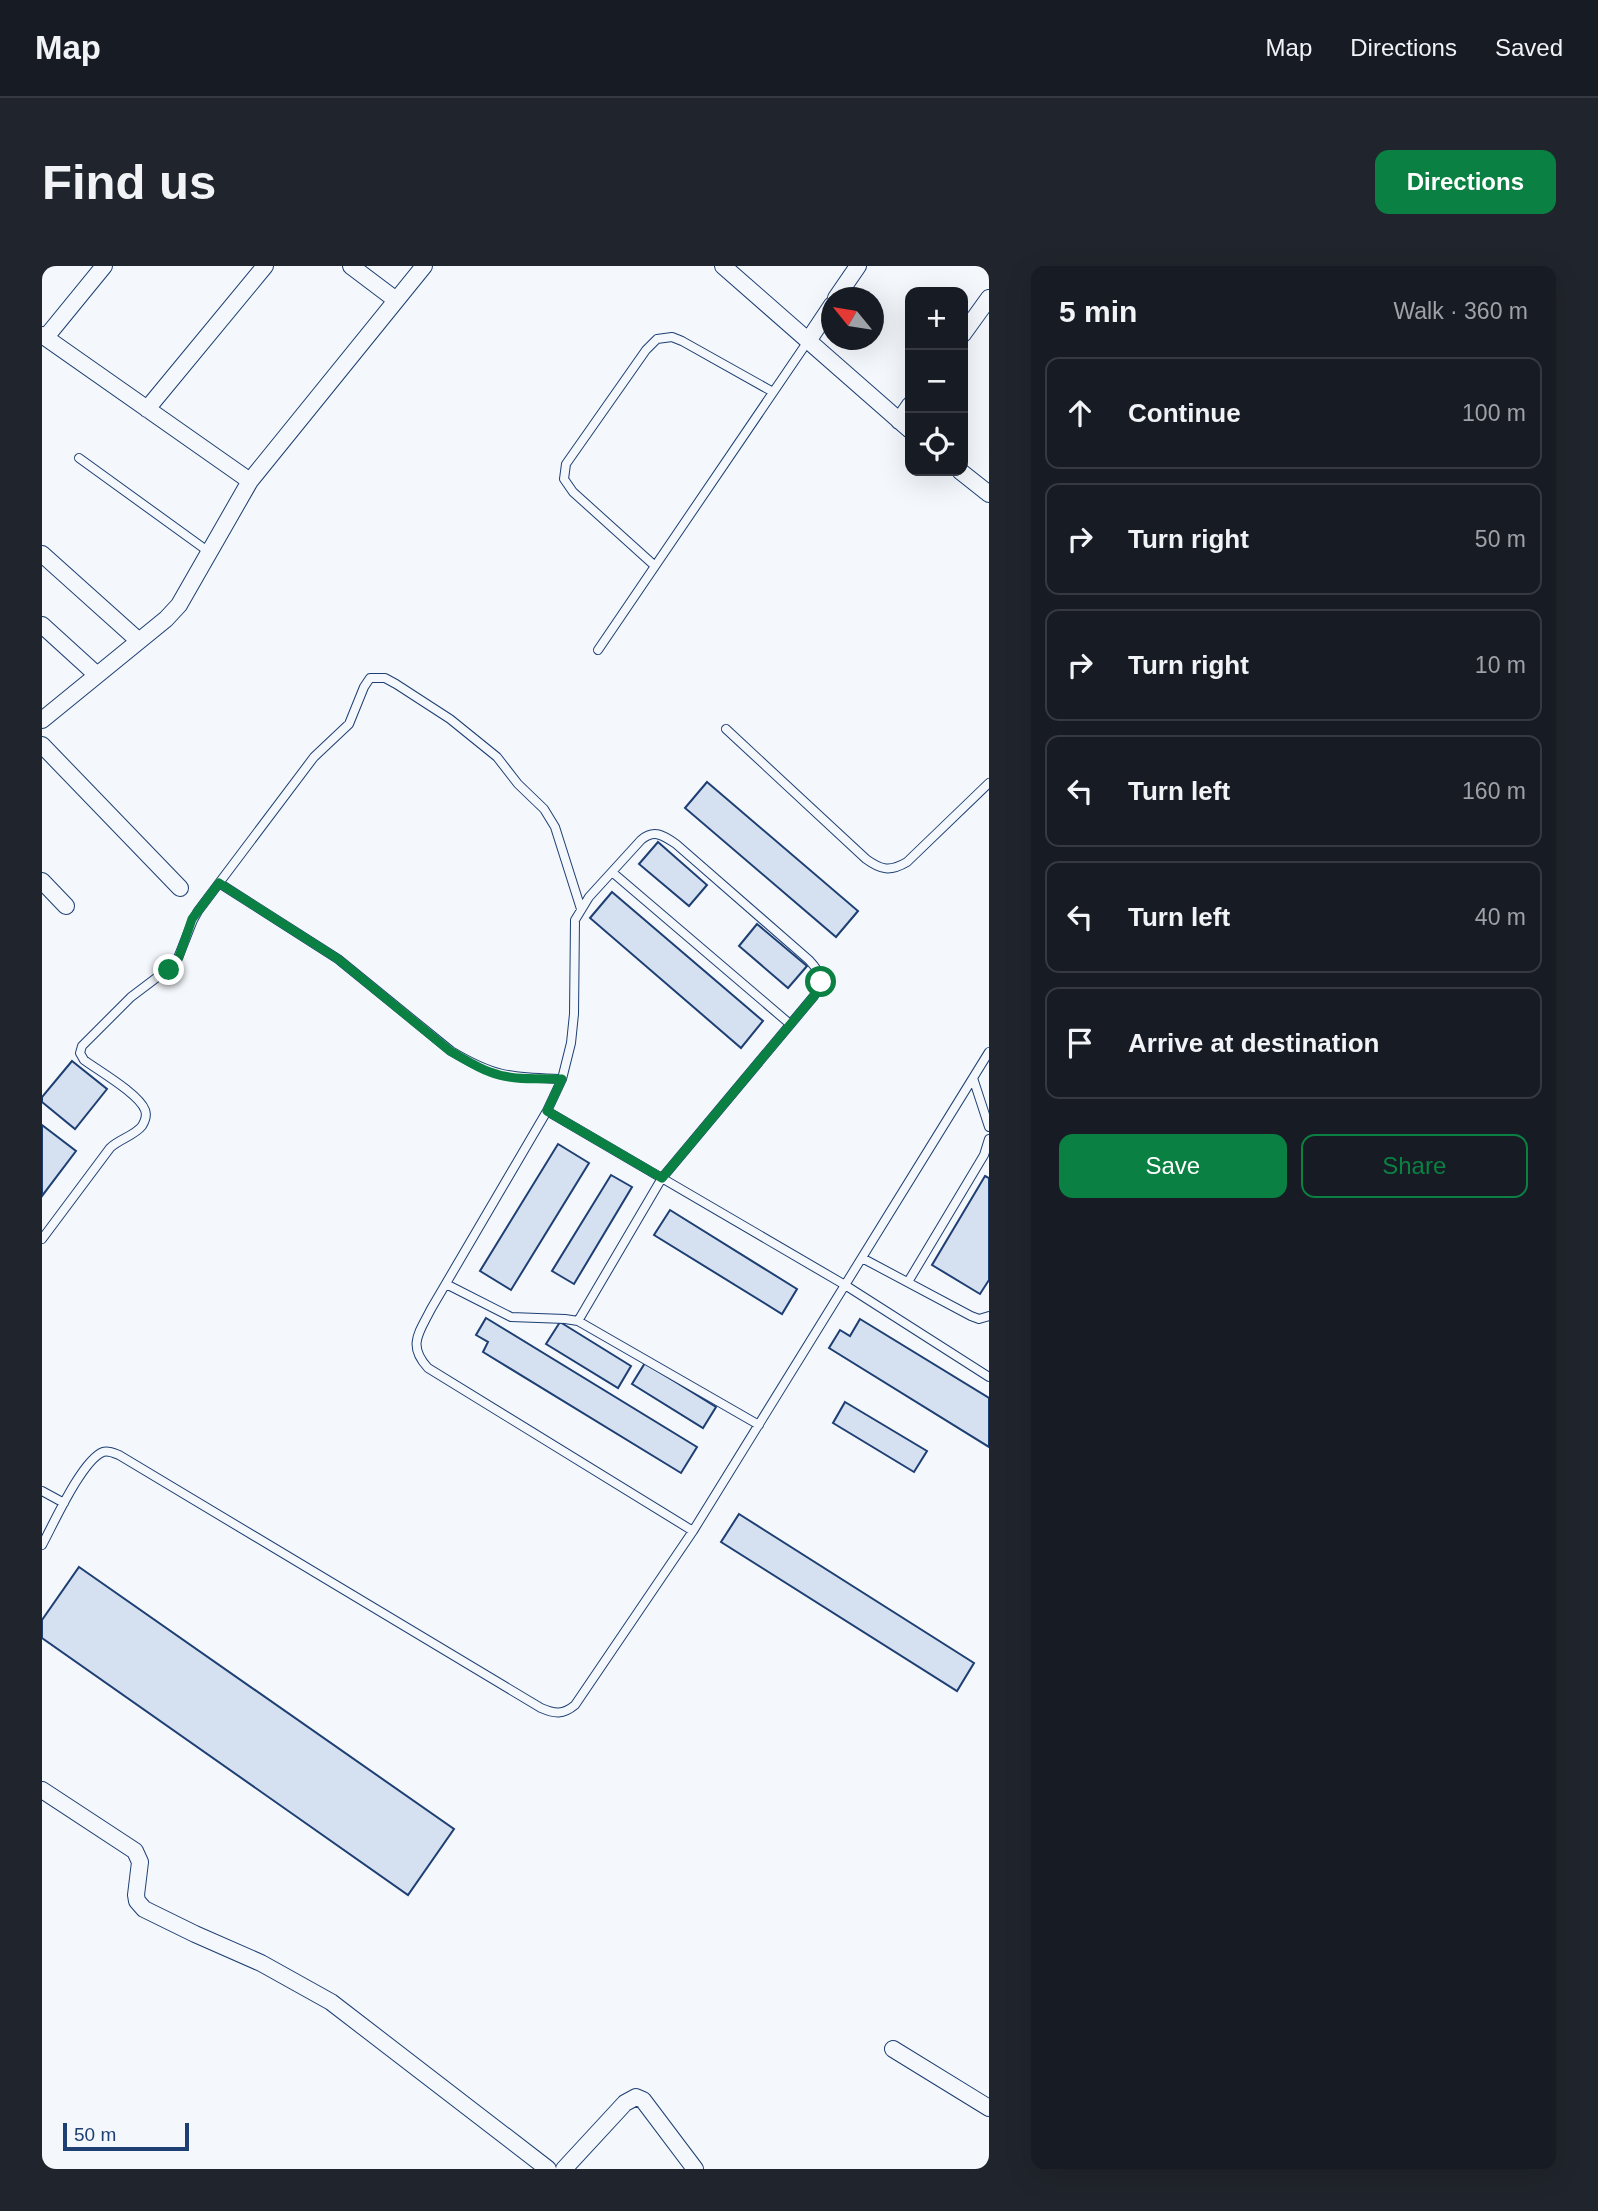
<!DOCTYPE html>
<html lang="en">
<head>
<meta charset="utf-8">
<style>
	body { margin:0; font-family:Helvetica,sans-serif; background:#20242c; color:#f1f3f6 }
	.controls { position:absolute; right:21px; top:21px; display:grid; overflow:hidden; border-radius:14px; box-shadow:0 7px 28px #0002 }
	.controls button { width:63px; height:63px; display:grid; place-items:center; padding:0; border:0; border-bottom:2px solid #363941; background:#171b24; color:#f1f3f6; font:35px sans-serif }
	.compass { position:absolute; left:779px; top:21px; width:63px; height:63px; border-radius:50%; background:#171b24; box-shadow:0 7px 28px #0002; rotate:300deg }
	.scale { position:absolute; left:21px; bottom:18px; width:126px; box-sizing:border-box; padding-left:7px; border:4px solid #1d3f73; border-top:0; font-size:19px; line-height:24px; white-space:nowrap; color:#1d3f73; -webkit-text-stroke:5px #f4f7fb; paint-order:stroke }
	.stop { position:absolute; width:21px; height:21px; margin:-16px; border:5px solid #0b8043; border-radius:50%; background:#fff }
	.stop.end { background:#0b8043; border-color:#fff; box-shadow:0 2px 7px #0008 }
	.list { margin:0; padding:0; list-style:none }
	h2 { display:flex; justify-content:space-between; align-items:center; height:91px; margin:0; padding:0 28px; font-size:30px }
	h2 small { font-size:23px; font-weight:400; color:#9ea1a6 }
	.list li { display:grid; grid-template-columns:46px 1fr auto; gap:21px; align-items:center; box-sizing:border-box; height:112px; margin:0 14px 14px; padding:0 14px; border:2px solid #363941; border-radius:14px }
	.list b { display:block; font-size:26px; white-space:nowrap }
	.list em { font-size:23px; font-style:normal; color:#9ea1a6 }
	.actions { display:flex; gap:14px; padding:21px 28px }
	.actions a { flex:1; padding:16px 0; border:2px solid #0b8043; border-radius:14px; text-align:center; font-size:24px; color:#0b8043 }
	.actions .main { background:#0b8043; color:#fff }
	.icon { flex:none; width:38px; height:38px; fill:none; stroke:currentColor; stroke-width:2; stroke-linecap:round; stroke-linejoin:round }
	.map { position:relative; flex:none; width:947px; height:1903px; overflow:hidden; border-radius:14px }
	header { display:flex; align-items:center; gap:42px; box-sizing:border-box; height:98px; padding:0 35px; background:#171b24; border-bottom:2px solid #363941 }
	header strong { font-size:33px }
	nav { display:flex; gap:38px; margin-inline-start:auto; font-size:24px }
	.intro { display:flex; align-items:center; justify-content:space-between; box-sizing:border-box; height:168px; padding:0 42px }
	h1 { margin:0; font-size:49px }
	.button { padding:18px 32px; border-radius:14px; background:#0b8043; color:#fff; font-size:24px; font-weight:700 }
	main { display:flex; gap:42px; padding:0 42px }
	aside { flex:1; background:#171b24; border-radius:14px; box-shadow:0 7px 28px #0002 }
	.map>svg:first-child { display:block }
	.building { fill:#d5e0f0; stroke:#1d3f73; stroke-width:2 }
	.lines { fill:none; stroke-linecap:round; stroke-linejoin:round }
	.lane-casing { stroke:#1d3f73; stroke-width:10 }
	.street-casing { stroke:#1d3f73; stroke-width:18 }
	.lane { stroke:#f4f7fb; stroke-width:8 }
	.street { stroke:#f4f7fb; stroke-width:16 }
	.route { stroke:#0b8043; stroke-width:9 }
</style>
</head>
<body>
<header>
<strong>Map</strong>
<nav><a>Map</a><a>Directions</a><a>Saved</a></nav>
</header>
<div class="intro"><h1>Find us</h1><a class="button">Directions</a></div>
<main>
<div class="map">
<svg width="947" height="1903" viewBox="0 0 947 1903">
	<rect width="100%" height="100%" fill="#f4f7fb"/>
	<path class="building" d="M 665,516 L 816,645 L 794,671 L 643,542 Z
		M 616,576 L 665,619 L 647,640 L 597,598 Z
		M 570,626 L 721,755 L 699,782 L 548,652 Z
		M 715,658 L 765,700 L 746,722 L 697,680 Z
		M 30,795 L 65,823 L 33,863 L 0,836 L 0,831 Z
		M 0,859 L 34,885 L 0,930 Z
		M 516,878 L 547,897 L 469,1024 L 438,1005 Z
		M 569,909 L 590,921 L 532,1018 L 510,1005 Z
		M 943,910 L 947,912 L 947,1014 L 938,1028 L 890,999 Z
		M 628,944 L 755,1023 L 740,1048 L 612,969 Z
		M 444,1052 L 655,1181 L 639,1207 L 441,1086 L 446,1076 L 434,1069 Z
		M 818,1053 L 947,1132 L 947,1181 L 787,1082 L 798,1064 L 808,1070 Z
		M 518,1056 L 589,1100 L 576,1122 L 504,1078 Z
		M 603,1097 L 674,1141 L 661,1162 L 590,1118 Z
		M 803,1136 L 885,1185 L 872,1206 L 791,1157 Z
		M 697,1248 L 932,1397 L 915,1425 L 679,1276 Z
		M 37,1301 L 412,1563 L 366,1629 L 0,1372 L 0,1354 Z"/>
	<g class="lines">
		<defs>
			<path id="lane" d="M 37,192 L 167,286
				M 613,300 L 531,226 L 522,213 L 524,198 L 604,84 L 615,73 L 630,71 L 640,75 L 731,126
				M 556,384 L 766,75
				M 684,463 L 824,593 C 839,604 848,606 865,596 L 947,517
				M 570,606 L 748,758
				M 177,617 L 296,693 L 409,785 C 454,812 469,811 520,813
				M 931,812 L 947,861
				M 505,845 L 803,1019 L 947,1111
				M 0,973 L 68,882 C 77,873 92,870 100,860 C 103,855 105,849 103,844 C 97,828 57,805 42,794 L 38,787 L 40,780 L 89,731 L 134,697 L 151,654 L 156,645 L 272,491 L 307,458 L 322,421 L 328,412 L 343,412 L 354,418 L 408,453 L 455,491 L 476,518 L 502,543 L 513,561 L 539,643
				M 820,992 L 929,1050 L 937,1053 L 947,1050
				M 866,1016 L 942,889 L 947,873
				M 404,1018 L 469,1051 L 523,1053 L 536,1055 L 717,1159
				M 536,1055 L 620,912 L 772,730 C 783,714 779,707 767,694 L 634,578 C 621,569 612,563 599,574 L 547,631 L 533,654 L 532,748 L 529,777 L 520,813 L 505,845 L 389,1043 C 377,1067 365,1079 386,1102 L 651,1265
				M 0,1225 L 22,1237
				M 0,1279 C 11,1259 40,1194 61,1186 C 66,1184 72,1187 77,1189 L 499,1442 C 513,1448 521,1449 533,1439 L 651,1265 L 947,786"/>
			<path id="street" d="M 309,0 L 354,34
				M 681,0 L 868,164
				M 794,32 L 816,0
				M 921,68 L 947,32
				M 0,69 L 208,215
				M 4,71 L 62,0
				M 766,75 L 790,39
				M 105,143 L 223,0
				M 857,155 L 868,139
				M 918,205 L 947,228
				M 0,288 L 97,375
				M 0,359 L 55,409
				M 0,454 L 124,353 L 137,339 L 208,215 L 382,0
				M 0,479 L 138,622
				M 0,615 L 24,640
				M 0,1524 L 93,1585 L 98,1596 L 94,1629 L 95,1635 L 102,1643 L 153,1668 L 219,1697 L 289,1736 L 506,1903
				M 851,1783 L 947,1842
				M 522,1903 L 583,1837 L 594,1831 L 601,1834 L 653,1903"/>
		</defs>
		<use href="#lane" class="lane-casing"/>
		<use href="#street" class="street-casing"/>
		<use href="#lane" class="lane"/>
		<use href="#street" class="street"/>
	</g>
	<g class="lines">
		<path class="route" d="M 127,704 L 137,691 L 150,653 L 177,617 L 296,693 L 408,785 C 421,792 434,801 448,806 C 470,815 497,812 520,813 L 505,845 L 620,912 L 772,730 L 779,716"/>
	</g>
</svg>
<div class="controls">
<button>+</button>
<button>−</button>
<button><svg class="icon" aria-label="locate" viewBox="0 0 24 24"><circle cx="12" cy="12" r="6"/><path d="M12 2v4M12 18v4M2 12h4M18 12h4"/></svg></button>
</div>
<svg class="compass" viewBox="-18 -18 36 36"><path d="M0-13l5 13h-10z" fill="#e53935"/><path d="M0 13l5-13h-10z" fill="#9ea1a6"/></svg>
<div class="scale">50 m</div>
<div class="stop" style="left:779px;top:716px"></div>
<div class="stop end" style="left:127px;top:704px"></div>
</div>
<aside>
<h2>5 min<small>Walk · 360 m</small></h2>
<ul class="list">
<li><svg class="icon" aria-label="ahead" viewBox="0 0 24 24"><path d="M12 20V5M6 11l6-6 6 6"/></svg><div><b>Continue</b></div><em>100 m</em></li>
<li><svg class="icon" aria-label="right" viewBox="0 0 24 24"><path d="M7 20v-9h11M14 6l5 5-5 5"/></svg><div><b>Turn right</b></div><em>50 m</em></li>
<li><svg class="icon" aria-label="right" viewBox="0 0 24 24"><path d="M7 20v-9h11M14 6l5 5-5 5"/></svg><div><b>Turn right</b></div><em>10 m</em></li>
<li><svg class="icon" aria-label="left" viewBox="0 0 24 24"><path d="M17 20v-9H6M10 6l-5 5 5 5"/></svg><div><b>Turn left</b></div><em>160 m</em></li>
<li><svg class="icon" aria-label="left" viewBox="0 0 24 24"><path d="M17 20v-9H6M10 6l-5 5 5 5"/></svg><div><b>Turn left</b></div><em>40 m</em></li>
<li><svg class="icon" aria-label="arrive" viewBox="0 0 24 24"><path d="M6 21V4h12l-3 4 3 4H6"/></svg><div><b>Arrive at destination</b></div></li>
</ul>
<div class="actions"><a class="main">Save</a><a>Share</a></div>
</aside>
</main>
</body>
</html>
